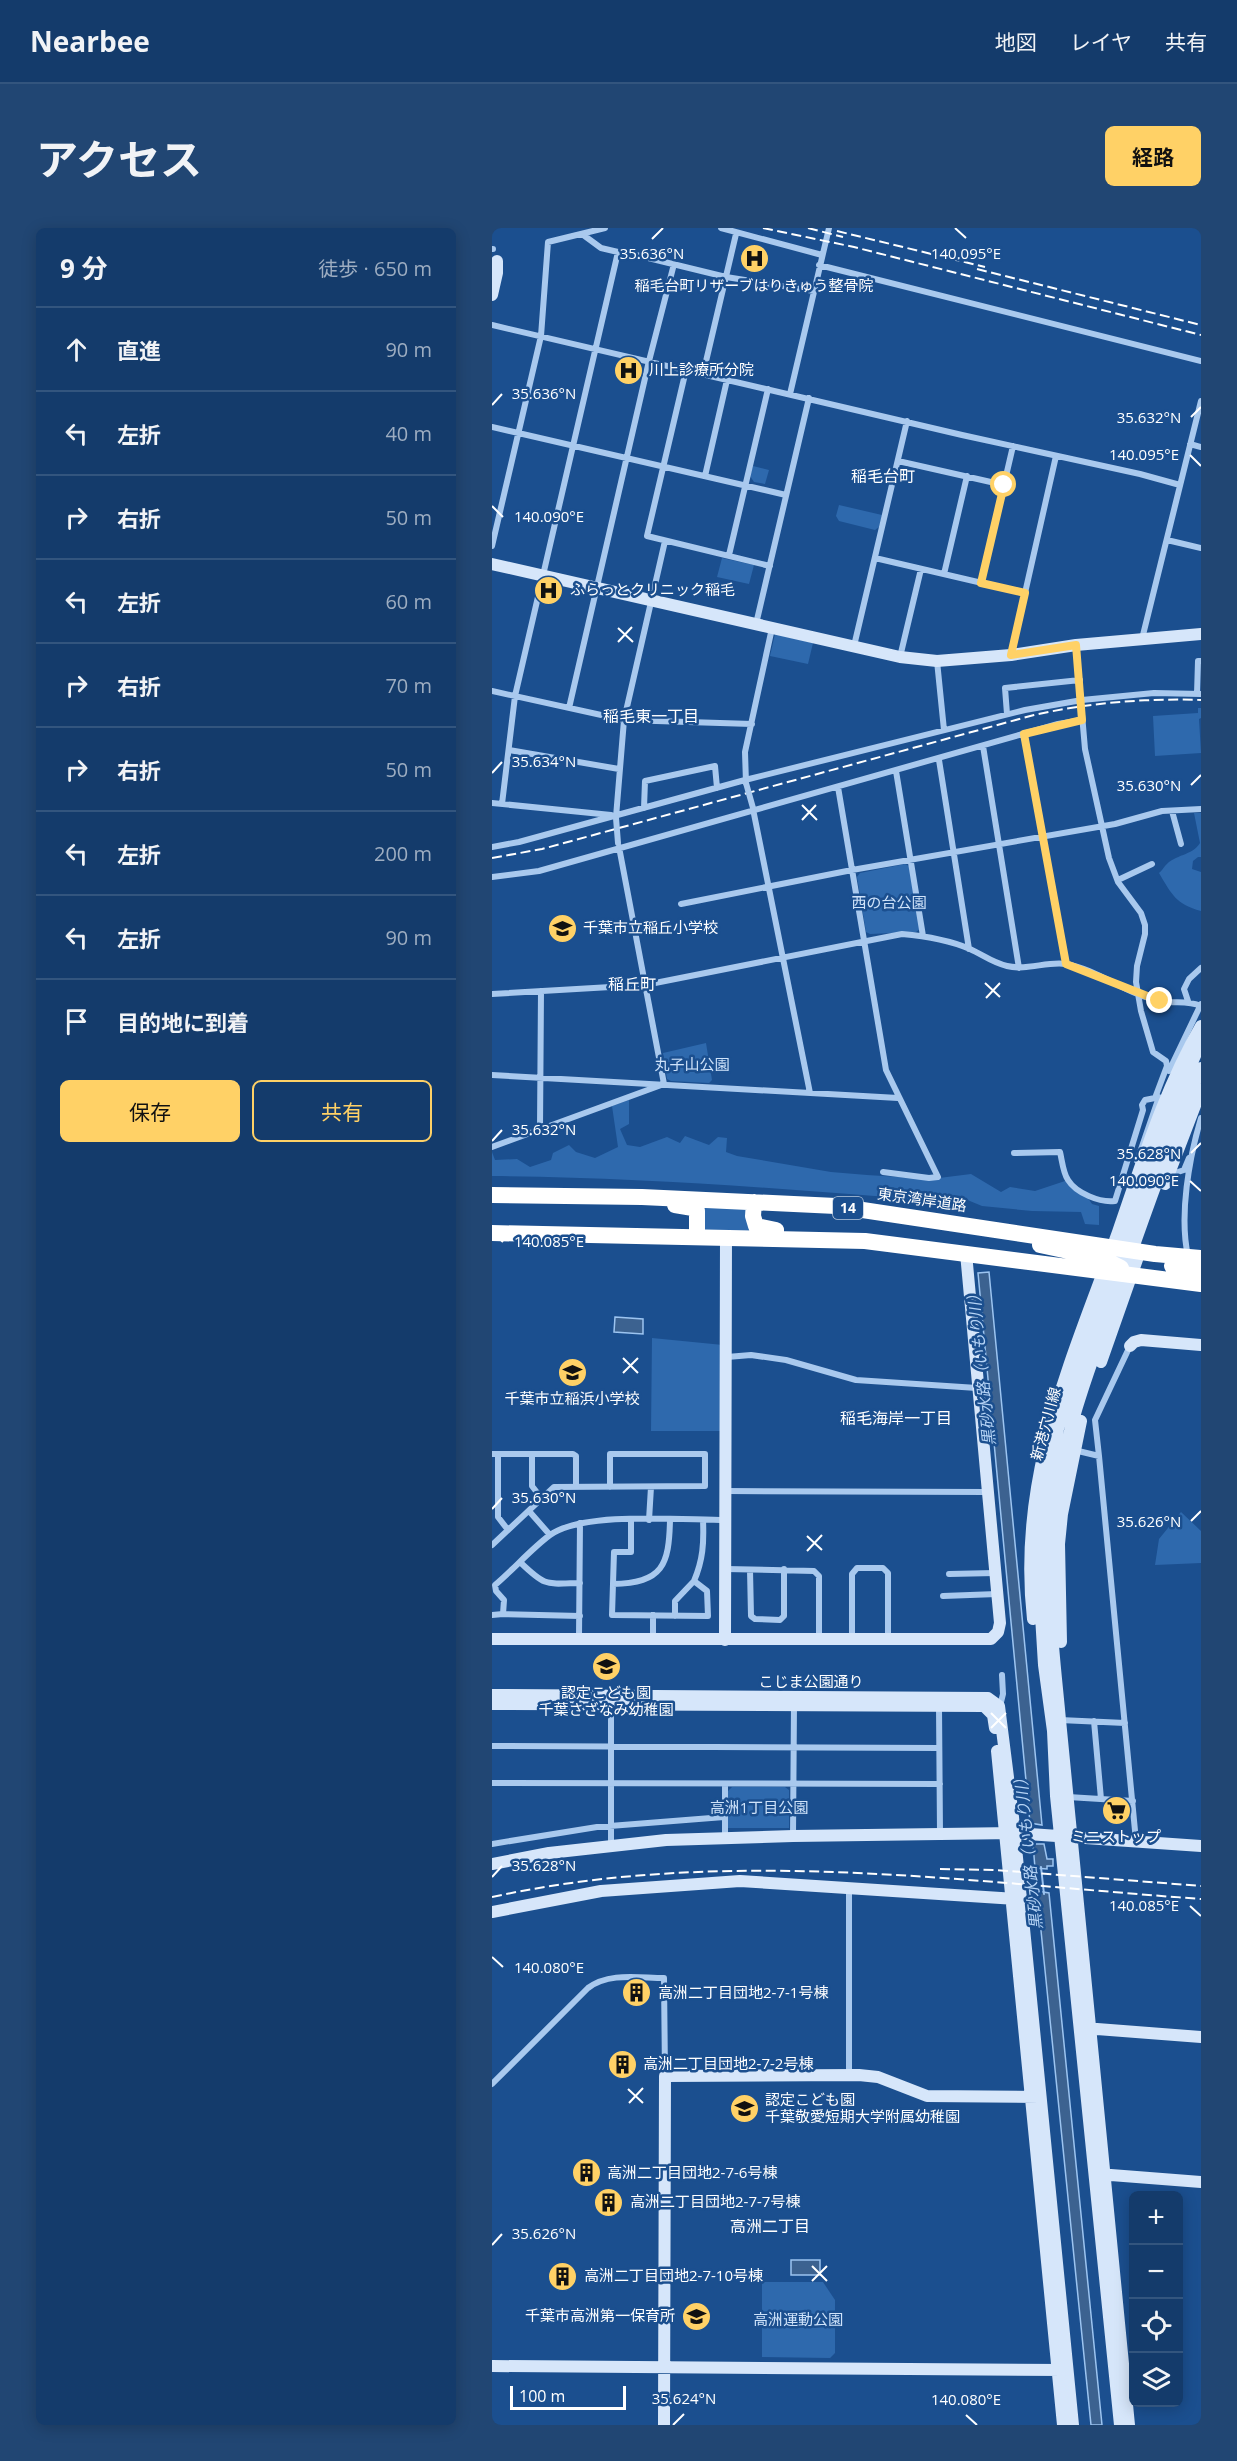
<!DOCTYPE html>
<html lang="ja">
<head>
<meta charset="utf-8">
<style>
	body { margin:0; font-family:"Open Sans","Noto Sans JP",sans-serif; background:#214673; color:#f1f3f6 }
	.controls { position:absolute; right:18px; bottom:18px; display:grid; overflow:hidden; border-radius:9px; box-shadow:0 3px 15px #0003 }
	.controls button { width:54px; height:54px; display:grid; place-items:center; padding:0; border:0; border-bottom:2px solid #33557e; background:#143b6b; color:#f1f3f6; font:30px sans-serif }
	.scale { position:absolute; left:18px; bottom:15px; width:116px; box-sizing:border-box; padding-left:6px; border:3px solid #fff; border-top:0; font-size:16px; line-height:21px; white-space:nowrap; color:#fff; -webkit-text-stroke:4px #1b4f8f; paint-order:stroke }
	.stop { position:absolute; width:18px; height:18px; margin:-14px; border:4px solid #ffd166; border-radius:50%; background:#fff }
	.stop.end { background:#ffd166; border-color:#fff; box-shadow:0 2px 6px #0008 }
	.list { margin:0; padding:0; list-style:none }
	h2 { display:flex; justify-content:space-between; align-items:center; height:78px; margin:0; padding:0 24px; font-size:26px }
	h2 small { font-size:20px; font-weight:400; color:#9dadc1 }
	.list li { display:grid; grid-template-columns:39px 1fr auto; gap:18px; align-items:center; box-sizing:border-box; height:84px; padding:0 24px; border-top:2px solid #33557e }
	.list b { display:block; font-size:22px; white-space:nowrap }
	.list em { font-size:20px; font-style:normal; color:#9dadc1 }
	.actions { display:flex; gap:12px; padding:18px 24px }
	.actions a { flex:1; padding:14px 0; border:2px solid #ffd166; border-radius:9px; text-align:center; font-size:21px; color:#ffd166 }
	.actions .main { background:#ffd166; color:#111 }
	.icon { flex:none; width:33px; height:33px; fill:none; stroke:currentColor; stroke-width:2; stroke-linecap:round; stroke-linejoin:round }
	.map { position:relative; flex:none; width:709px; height:2197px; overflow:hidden; border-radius:9px }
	header { display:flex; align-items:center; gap:36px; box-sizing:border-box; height:84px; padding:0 30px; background:#143b6b; border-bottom:2px solid #33557e }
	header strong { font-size:28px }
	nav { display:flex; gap:33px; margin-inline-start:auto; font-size:21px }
	.intro { display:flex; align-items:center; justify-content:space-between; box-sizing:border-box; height:144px; padding:0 36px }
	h1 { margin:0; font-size:42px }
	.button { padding:15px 27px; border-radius:9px; background:#ffd166; color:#111; font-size:21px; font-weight:700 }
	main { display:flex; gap:36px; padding:0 36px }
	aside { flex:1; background:#143b6b; border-radius:9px; box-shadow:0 3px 15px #0003 }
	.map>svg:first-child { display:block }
	.green { fill:#2e69ad }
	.water { fill:#3c6290; stroke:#9cc4f0; stroke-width:1.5 }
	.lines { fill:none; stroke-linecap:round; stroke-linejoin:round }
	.stream { stroke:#9cc4f0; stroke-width:2 }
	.street { stroke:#a9c9ee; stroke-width:6 }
	.secondary { stroke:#d6e6fa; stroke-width:12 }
	.highway { stroke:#fff; stroke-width:16 }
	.rail { stroke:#fff; stroke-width:2; stroke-dasharray:10 4.5; stroke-linecap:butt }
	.street-bridge { stroke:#a9c9ee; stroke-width:6 }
	.route { stroke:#ffd166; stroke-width:8 }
	.ticks { fill:none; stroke:#fff; stroke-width:2 }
	.labels { text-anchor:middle; stroke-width:5; stroke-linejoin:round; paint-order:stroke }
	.shield { fill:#1b4f8f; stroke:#bbcadd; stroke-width:1.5 }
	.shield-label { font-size:14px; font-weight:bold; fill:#fff }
	.poi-label { font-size:15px; fill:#fff; stroke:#1b4f8f; text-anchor:start }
	.park-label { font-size:15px; fill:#cfe3fa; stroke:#1b4f8f }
	.street-label { font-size:15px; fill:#fff; stroke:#1b4f8f }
	.neighbourhood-label { font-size:16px; fill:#fff; stroke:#1b4f8f }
	.water-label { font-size:16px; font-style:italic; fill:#b5d3f5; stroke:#1b4f8f }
	.ticks-label { font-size:15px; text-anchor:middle; fill:#fff; stroke:#1b4f8f; stroke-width:5; stroke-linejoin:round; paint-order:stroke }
</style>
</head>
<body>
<header>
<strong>Nearbee</strong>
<nav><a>地図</a><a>レイヤ</a><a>共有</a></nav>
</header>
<div class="intro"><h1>アクセス</h1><a class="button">経路</a></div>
<main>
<aside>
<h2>9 分<small>徒歩 · 650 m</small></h2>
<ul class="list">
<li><svg class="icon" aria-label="ahead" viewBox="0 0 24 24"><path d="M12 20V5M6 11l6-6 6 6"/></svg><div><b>直進</b></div><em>90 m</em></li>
<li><svg class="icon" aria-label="left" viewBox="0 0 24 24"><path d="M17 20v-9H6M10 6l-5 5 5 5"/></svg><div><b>左折</b></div><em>40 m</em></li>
<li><svg class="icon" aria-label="right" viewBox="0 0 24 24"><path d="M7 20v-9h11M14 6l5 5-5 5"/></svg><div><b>右折</b></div><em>50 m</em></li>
<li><svg class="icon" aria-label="left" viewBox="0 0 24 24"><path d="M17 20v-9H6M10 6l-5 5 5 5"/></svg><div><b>左折</b></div><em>60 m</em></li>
<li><svg class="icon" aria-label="right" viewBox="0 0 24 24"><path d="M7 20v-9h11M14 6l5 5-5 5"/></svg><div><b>右折</b></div><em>70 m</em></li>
<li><svg class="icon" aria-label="right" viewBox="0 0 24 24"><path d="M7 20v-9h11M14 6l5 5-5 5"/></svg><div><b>右折</b></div><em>50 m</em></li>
<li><svg class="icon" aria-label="left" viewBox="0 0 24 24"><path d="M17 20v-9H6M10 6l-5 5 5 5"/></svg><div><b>左折</b></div><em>200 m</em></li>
<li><svg class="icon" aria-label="left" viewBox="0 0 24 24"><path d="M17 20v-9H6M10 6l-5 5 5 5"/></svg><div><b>左折</b></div><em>90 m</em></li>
<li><svg class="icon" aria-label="arrive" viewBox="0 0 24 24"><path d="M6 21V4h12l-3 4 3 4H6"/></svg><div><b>目的地に到着</b></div></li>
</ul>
<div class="actions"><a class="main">保存</a><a>共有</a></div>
</aside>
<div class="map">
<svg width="709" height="2197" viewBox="0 0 709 2197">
	<rect width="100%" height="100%" fill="#1b4f8f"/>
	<path class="green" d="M 261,238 L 277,242 L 273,256 L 262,254 L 258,248 Z
		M 347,277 L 390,287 L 387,299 L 383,302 L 347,293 L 344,288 Z
		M 230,330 L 262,337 L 257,356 L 225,349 Z
		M 283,406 L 321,415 L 316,436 L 278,428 Z
		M 706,480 L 709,480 L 709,490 L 707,491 L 709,525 L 663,528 L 661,488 L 706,485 Z
		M 702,585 L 709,585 L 709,629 L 706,629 L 701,633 L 700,641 L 709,644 L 709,683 C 684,676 680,667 667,645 C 670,643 671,640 673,638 C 683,626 700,628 708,615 Z
		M 413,636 L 417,638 L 428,701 L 424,704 L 378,706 L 374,704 L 365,649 L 368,645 Z
		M 214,815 L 220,852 L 217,855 L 179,853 L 175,851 L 171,825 Z
		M 137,872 L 137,896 L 128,901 L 135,917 L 148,919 L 175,909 L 188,915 L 193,908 L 217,917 L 226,909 L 235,910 L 234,924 L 245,928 L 339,944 L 375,947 L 439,951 L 479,946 L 509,964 L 518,959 L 543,963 L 573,953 C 581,963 595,966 600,976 L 607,978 L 607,997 L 593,996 L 589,984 L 540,983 L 490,978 L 473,971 L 445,973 C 297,961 149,949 0,948 L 0,924 L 3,932 L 25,931 L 38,939 L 59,932 L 61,925 L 77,917 L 84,924 L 103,930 L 126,919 L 120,878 Z
		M 206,977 L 255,978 L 260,1003 L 211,1002 Z
		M 160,1110 L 231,1117 L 231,1203 L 159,1203 Z
		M 689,1284 L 709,1303 L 709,1335 L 663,1337 L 667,1311 Z
		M 240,1559 L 293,1559 L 297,1562 L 297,1600 L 236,1600 L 236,1563 Z
		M 270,2054 L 331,2054 L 343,2072 L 343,2125 L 338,2130 L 270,2129 Z"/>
	<path class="water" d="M 497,1044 L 550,1597 L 538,1595 L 486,1045 Z
		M 123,1089 L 151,1091 L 151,1106 L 122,1104 Z
		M 541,1616 L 552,1616 L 555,1631 L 561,1631 L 561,1638 L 555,1638 L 555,1641 L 543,1640 Z
		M 545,1663 L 557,1665 L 610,2197 L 599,2197 Z
		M 299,2032 L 328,2032 L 328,2047 L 299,2047 Z"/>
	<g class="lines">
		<path class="stream" d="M 549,1639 L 552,1666"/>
		<path class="street" d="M 229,0 L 330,27
			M 90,6 L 109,20 L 126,24 L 144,27 L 234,49 L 322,63
			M 0,21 L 1,21
			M 327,37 L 709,133
			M 0,97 L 470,207 L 648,246 L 688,257
			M 194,142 L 155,308 L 278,338
			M 211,146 L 244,6
			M 298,166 L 337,0
			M 0,199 L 294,267
			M 698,216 L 709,219
			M 406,233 L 512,257
			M 213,248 L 235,152
			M 675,312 L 709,320
			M 0,318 L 49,108 L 56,14 L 113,0
			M 237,327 L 276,161
			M 383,330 L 533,365
			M 452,346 L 475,248
			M 489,355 L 521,218
			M 264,396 L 317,170
			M 650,411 L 709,173
			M 362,418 L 415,193
			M 519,427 L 564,228
			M 408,429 L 429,341
			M 445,433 L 452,502
			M 0,463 L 132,492 L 260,496
			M 705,466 L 706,433 L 709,433
			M 77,480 L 157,133 L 182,36
			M 515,486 L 513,460 L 588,452
			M 532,506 L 574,736
			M 491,518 L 527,740
			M 17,522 L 127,541
			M 447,532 L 477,721
			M 404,543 L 431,708
			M 254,555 L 253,524 L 280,400
			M 346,559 L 394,842 L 446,949 L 437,950 L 391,944
			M 0,575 L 119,587
			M 10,576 L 23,468 L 126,24
			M 152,580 L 153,553 L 223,538 L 225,560
			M 261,581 L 318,865
			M 680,583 L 689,616
			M 124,589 L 132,492 L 173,313
			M 0,619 L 27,614 L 253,552 L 533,482 L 590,472 L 662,465 L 709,466
			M 0,649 L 47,643 L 566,496 L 590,492
			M 626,652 L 660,636
			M 189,676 L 360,642 L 623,596 L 670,583 L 709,581
			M 0,766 L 153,757 L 410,706 C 433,708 457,712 478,721 C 491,727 501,735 515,738 C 535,743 555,733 574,736 C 607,742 635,767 669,773 C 683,776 695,772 709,778
			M 696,773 L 692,761 L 697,751 L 709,740
			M 677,843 L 709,776
			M 0,847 L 406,870
			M 48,901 L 49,763
			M 0,919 L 172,856 L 127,619
			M 522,925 L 568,924 C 570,932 571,945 576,952 C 584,965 608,975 623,973 L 651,882 L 650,877 L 653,872 L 663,870 L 675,838 L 674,833 L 661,824 L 649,783 L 644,754 L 645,738 L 653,706 L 653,697 L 649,685 L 626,654 L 617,630 L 593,521 L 584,417
			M 645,933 L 667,869
			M 677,947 L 692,942 L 697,930
			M 696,1028 C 687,988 697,930 709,890
			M 235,1129 L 259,1127 L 294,1132 L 364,1152 L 485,1160
			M 582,1222 L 607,1228 L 603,1192 L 638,1118
			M 0,1226 L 81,1226 L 84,1228 L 84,1259
			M 6,1226 L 6,1289 L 16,1302
			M 40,1226 L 40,1258 L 50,1271
			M 607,1228 L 644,1613
			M 234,1263 L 495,1264
			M 37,1283 L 58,1307
			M 139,1292 L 139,1324 L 122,1324 L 120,1387 L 216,1388 L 215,1363 L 202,1353 L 183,1373 L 183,1388
			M 157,1292 L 159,1259
			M 0,1317 L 62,1259 L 213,1258 L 213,1226 L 118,1226 L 118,1259
			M 29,1335 C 54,1359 54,1356 88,1355
			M 234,1341 L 322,1343 L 327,1348 L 327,1411
			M 258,1342 L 259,1388 L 263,1391 L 288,1392 L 292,1388 L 292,1341
			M 457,1346 L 503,1345
			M 202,1353 C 211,1332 212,1315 211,1292
			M 121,1356 C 171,1355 177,1337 178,1292
			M 451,1368 L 505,1366
			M 0,1387 L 11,1386
			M 88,1388 L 11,1386 L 12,1372 L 4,1363 L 3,1357 C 22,1341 39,1321 58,1307 C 92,1283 190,1292 233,1292
			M 87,1410 L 88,1295
			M 161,1411 L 161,1387
			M 360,1412 L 360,1346 L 365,1340 L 391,1340 L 396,1345 L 396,1412
			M 508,1478 L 511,1466 L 510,1447
			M 447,1479 L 448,1605
			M 568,1492 L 633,1495
			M 602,1493 L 609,1571
			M 0,1518 L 447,1520
			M 0,1555 L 448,1556
			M 576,1569 L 641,1573
			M 301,1608 L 302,1476
			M 233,1610 L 233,1556
			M 0,1616 L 105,1599 L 232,1589
			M 119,1617 L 119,1477
			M 357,1661 L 357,1847
			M 0,1856 L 96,1760 C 117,1744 147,1750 172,1750 L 173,1848"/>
		<path class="secondary" d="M 0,67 L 5,45 L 5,33
			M 0,336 L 408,429 L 445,433 L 519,427 L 584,417 L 709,406
			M 673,956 L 709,862
			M 638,1118 L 642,1114 L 649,1112 L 709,1117
			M 609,1134 L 648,1023
			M 541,1391 C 525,1249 579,1134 626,1004 C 650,935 672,862 709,798
			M 0,1411 L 499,1411 L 506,1404 L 508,1395 L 474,1025
			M 233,1412 L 234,1009
			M 569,1414 L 567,1316 L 570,1286 L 589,1193
			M 0,1467 L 496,1470 L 507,1478 L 521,1589 L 581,2197
			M 0,1476 L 492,1478 L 501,1487 L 503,1500
			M 505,1523 L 571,2197
			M 0,1636 L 57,1625 L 174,1612 L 301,1608 L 522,1605 L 709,1618
			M 0,1684 L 109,1663 L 248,1653 L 524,1671
			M 592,1800 L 709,1809
			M 606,1946 L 709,1954
			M 0,2138 L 572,2142
			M 172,2197 L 173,1848 L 367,1847 L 386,1849 L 435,1868 L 547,1869
			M 628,2197 L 564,1568 L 561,1503 L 552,1437 L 547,1355 L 548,1311 L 556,1247 L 566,1201 L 580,1157 L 683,873 L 709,814
			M 637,2197 L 568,1492 C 562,1427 553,1361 560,1297 C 569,1210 601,1129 631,1048 C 656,978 680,908 709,840"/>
		<path class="highway" d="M 0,967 L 150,969 L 344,978 L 663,1026 L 709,1030
			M 262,974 L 261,988 L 264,998 L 284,1002
			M 183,977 L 201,980 L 205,983 L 205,1009
			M 0,1005 L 373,1013 L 709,1056
			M 548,1017 L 609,1030 L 629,1040
			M 680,1038 L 709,1042"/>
		<path class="rail" d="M 271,0 L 362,19 L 709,107
			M 316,0 L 351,9
			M 345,3 L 493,39
			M 485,41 L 709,97
			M 0,630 L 50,621 L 542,487 C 596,475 653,470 709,472
			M 448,1641 L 504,1642 L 709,1658
			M 0,1669 C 234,1618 473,1654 709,1671"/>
		<path class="street-bridge" d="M 254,555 L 261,580
			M 124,590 L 126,615"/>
	</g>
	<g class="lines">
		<path class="route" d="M 512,257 L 489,355 L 533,365 L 519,427 L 584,417 L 590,492 L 532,506 L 574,736 L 668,773"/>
	</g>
	<path class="ticks" d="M 463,0 L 474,10M 160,11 L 171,0M 0,177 L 10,166M 699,189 L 709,179M 698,227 L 709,238M 0,278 L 11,289M 126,400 L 141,414M 126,414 L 140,399M 0,545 L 10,534M 699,557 L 709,547M 310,577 L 325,592M 310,592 L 324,577M 493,755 L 508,769M 494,770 L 508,755M 0,913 L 10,902M 699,925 L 709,915M 698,953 L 709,963M 0,1004 L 11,1014M 131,1130 L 146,1145M 131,1145 L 146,1130M 0,1281 L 10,1270M 699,1293 L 709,1283M 315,1308 L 330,1322M 315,1323 L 330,1307M 499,1485 L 514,1500M 499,1500 L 514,1485M 0,1649 L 10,1638M 698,1678 L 709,1688M 0,1729 L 11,1739M 136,1861 L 151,1875M 137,1875 L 151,1860M 0,2017 L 10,2006M 320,2038 L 335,2053M 320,2053 L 335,2038M 474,2187 L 485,2197M 181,2197 L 192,2186"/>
	<defs>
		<symbol id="hospital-disc" viewBox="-11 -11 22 22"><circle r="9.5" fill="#ffd166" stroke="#1b4f8f"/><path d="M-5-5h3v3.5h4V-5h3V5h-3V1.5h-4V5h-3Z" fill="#111"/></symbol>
		<symbol id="school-disc" viewBox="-11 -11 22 22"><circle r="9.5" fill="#ffd166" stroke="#1b4f8f"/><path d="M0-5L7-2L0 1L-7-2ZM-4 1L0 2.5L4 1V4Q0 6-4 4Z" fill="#111"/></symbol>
		<symbol id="supermarket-disc" viewBox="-11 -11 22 22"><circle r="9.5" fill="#ffd166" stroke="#1b4f8f"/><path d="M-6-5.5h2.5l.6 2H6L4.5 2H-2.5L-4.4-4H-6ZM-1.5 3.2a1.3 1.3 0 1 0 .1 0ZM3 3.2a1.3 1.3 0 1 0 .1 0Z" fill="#111"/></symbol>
		<symbol id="building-disc" viewBox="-11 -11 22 22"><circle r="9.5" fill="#ffd166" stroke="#1b4f8f"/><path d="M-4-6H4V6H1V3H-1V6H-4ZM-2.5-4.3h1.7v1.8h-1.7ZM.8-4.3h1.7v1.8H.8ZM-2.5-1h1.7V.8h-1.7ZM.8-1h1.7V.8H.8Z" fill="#111"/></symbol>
	</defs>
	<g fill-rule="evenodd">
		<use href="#hospital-disc" x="246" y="14" width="33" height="33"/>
		<use href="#hospital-disc" x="120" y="126" width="33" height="33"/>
		<use href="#hospital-disc" x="40" y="346" width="33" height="33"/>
		<use href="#school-disc" x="54" y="684" width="33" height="33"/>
		<use href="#school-disc" x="64" y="1128" width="33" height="33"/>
		<use href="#school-disc" x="98" y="1422" width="33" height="33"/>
		<use href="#supermarket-disc" x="608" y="1566" width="33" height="33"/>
		<use href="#building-disc" x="128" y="1748" width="33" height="33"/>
		<use href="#building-disc" x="114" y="1820" width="33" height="33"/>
		<use href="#school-disc" x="236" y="1864" width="33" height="33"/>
		<use href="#building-disc" x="78" y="1928" width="33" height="33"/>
		<use href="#building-disc" x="100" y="1958" width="33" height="33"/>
		<use href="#building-disc" x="54" y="2032" width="33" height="33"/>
		<use href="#school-disc" x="188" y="2072" width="33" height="33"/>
	</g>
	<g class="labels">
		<rect class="shield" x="341" y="969" width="30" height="22" rx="4.5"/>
		<g class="shield-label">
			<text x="356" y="985">14</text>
		</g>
		<g class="poi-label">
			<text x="262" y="63" text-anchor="middle">稲毛台町リザーブはりきゅう整骨院</text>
			<text x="157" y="147">川上診療所分院</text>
			<text x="78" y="367">ふらっとクリニック稲毛</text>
			<text x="91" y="705">千葉市立稲丘小学校</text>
			<text x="80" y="1176" text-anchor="middle">千葉市立稲浜小学校</text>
			<text x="114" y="1470" text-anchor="middle">認定こども園<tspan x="114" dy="17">千葉さざなみ幼稚園</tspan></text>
			<text x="624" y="1614" text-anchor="middle">ミニストップ</text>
			<text x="166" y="1770">高洲二丁目団地2-7-1号棟</text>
			<text x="151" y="1841">高洲二丁目団地2-7-2号棟</text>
			<text x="273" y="1877">認定こども園<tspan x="273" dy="17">千葉敬愛短期大学附属幼稚園</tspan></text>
			<text x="115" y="1950">高洲二丁目団地2-7-6号棟</text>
			<text x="138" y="1979">高洲二丁目団地2-7-7号棟</text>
			<text x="92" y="2053">高洲二丁目団地2-7-10号棟</text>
			<text x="183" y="2093" text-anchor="end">千葉市高洲第一保育所</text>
		</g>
		<g class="park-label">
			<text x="397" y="680">西の台公園</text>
			<text x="200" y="842">丸子山公園</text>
			<text x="267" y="1585">高洲1丁目公園</text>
			<text x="306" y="2097">高洲運動公園</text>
		</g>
		<g class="street-label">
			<text transform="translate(430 972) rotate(8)" y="5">東京湾岸道路</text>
			<text transform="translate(554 1196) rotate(-75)" y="5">新港穴川線</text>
			<text x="319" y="1459">こじま公園通り</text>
		</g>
		<g class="neighbourhood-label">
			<text x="391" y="254">稲毛台町</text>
			<text x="159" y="494">稲毛東一丁目</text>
			<text x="140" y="762">稲丘町</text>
			<text x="404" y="1196">稲毛海岸一丁目</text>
			<text x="278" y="2004">高洲二丁目</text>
		</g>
		<g class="water-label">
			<text transform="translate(489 1138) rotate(-96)" y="6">黒砂水路（いもり川）</text>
			<text transform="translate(536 1622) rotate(-96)" y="6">黒砂水路（いもり川）</text>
		</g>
	</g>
	<g class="ticks-label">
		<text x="474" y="31">140.095°E</text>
		<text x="160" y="31">35.636°N</text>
		<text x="52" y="171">35.636°N</text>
		<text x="657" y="195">35.632°N</text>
		<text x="652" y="232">140.095°E</text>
		<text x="57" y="294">140.090°E</text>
		<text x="52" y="539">35.634°N</text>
		<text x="657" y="563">35.630°N</text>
		<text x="52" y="907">35.632°N</text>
		<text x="657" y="931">35.628°N</text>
		<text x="652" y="958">140.090°E</text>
		<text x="57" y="1019">140.085°E</text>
		<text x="52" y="1275">35.630°N</text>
		<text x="657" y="1299">35.626°N</text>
		<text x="52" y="1643">35.628°N</text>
		<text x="652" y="1683">140.085°E</text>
		<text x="57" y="1745">140.080°E</text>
		<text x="52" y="2011">35.626°N</text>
		<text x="192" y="2176">35.624°N</text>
		<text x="474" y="2177">140.080°E</text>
	</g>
</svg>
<div class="controls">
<button>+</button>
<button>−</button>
<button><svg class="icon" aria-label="locate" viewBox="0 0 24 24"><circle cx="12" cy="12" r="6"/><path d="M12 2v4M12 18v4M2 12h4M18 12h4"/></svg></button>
<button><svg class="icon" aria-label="layers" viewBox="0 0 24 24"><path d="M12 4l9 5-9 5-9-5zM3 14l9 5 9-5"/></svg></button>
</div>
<div class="scale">100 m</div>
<div class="stop" style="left:512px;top:257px"></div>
<div class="stop end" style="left:668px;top:773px"></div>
</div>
</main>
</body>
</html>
